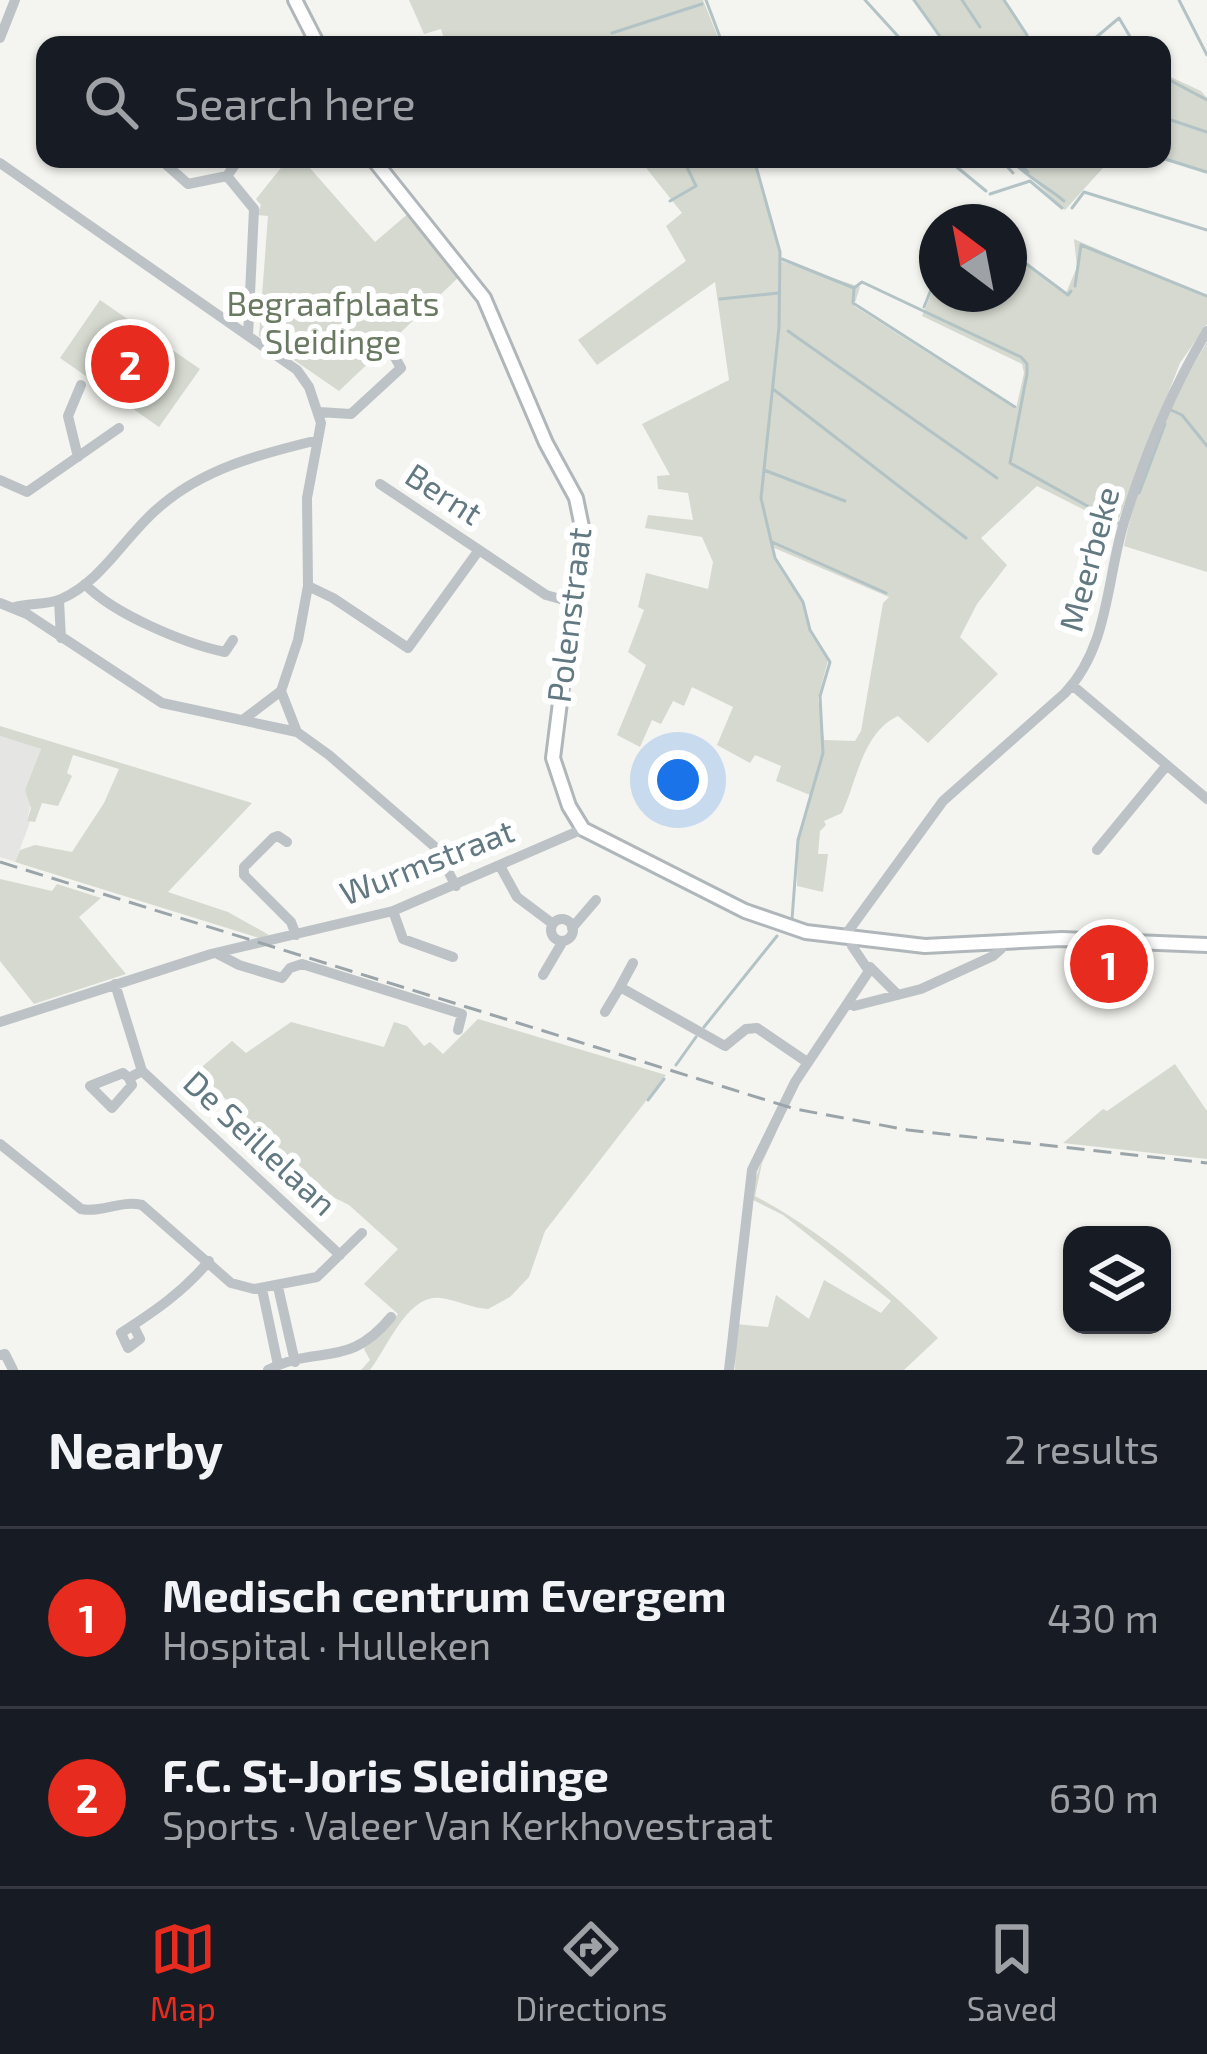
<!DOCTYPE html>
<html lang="en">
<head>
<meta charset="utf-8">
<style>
	body { margin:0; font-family:"Exo 2",sans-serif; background:#242831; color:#f1f3f6 }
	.controls { position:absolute; right:36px; bottom:36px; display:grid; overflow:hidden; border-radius:24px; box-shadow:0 3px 9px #0004 }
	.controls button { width:108px; height:108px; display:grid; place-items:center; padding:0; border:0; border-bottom:3px solid #363941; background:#171b24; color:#f1f3f6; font:60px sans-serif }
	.compass { position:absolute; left:919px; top:204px; width:108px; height:108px; border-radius:50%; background:#171b24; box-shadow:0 3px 9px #0004; rotate:328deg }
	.you { position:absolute; left:678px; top:780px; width:42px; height:42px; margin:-30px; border:9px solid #fff; border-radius:50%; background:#1a73e8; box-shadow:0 0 0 18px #1a73e833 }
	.badge { display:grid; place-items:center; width:78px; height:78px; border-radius:50%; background:#e72b1e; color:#fff; font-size:39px; font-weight:700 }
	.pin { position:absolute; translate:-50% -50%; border:6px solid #fff; box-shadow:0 3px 12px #0006 }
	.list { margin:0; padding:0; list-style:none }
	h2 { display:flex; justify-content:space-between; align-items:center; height:156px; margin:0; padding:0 48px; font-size:51px }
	h2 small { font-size:39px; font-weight:400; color:#9ea1a6 }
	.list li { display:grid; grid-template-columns:78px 1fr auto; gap:36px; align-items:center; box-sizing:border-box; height:180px; padding:0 48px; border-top:3px solid #363941 }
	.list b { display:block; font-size:45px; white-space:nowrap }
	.list p { margin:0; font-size:39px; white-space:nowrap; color:#9ea1a6 }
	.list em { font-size:39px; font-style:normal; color:#9ea1a6 }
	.icon { flex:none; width:66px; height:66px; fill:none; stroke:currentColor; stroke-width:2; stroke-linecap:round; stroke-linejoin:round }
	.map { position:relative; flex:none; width:1207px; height:1370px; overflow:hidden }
	.search { position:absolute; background:#171b24; box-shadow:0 3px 9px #0004; left:36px; right:36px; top:36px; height:132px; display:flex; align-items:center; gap:30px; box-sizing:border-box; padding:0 42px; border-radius:24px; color:#9ea1a6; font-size:45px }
	.sheet { height:516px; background:#171b24 }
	nav { display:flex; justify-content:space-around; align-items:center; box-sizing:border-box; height:168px; border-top:3px solid #363941; background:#171b24; font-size:33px; color:#9ea1a6 }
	nav a { display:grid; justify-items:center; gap:6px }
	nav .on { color:#e72b1e }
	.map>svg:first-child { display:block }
	.built { fill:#e5e5e4 }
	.green { fill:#d5d9cf; fill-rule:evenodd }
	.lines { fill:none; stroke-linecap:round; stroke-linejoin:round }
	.stream { stroke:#b3c3c5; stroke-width:3 }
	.major-casing { stroke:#b0b6b9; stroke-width:18 }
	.minor { stroke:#bcc2c5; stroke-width:10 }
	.major { stroke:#fff; stroke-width:12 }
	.rail { stroke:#9ba5a9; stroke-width:3; stroke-dasharray:18 9; stroke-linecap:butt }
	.labels { text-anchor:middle; stroke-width:12; stroke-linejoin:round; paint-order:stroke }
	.park-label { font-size:33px; fill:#6a7961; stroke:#fff }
	.street-label { font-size:33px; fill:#627982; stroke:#fff }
</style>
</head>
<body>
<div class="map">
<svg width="1207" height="1370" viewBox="0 0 1207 1370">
	<rect width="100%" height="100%" fill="#f4f4f0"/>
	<path class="built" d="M 0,736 L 41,749 L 25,790 L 31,802 L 27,820 L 30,822 L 15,862 L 0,857 Z"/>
	<path class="green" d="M 409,0 L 703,0 L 721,45 L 446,45 L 441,29 L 424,34 Z
		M 912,0 L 1003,0 L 1032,43 L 946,45 Z
		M 1162,73 L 1201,91 L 1207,98 L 1207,174 L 1160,159 Z
		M 288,159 L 302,159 L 375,242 L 410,212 L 460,276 L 339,391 L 259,336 L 268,216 L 257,215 L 261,205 L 256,199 Z
		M 639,159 L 754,159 L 781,261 L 860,287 L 854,306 L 1016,409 L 1024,373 L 1022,364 L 922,316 L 937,280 L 937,294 L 1009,294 L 1009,250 L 1066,293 L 1077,267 L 1074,239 L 1207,297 L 1207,324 L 1180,363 L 1116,526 L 1037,486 L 981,538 L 1007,565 L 977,604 L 960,637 L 998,674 L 928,743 L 898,716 C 863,732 857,780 842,813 L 824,821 L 826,825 L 820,831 L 818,854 L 828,854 L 823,892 L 797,886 L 798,840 L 810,795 L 776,781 L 781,766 L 755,755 L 750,763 L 717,745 L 733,707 L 692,687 L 684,706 L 673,701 L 661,724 L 652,720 L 640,747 L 617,735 L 646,665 L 628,652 L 644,610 L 638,607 L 646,573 L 708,589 L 713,562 L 702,537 L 645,528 L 648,515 L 693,520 L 688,493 L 658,489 L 657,476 L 670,475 L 642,424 L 729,380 L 715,282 L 597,365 L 578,340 L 686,261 L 666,226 L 682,213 ZM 772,547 L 889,597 L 883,603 L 861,731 L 855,741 L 824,740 L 818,698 L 828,660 L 810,633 L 805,605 L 777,562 Z
		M 1011,159 L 1111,159 L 1065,210 Z
		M 100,300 L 200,369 L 159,427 L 60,358 Z
		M 1207,342 L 1207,572 L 1124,546 C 1137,480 1172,399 1207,342 Z
		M 0,726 L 252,803 L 168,892 L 228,912 L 269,935 L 259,938 L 15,862 L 20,850 L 35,845 L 72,852 L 104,803 L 119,769 L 73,755 L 67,773 L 72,776 L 58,806 L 42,803 L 35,822 L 27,821 L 31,808 L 25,790 L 41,749 L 0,736 Z
		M 0,879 L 52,891 L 57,884 L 101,898 L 79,917 L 126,974 L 34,1004 L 0,961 Z
		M 478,1019 L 666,1075 L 545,1231 L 529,1277 L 510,1297 L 488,1309 C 471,1308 457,1300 441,1298 C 408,1293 387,1348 370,1370 L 361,1370 L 370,1360 L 364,1349 L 398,1314 L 364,1284 L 398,1249 L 349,1205 L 333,1197 L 196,1072 L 232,1041 L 246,1053 L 291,1022 L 384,1047 L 394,1022 L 407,1026 L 424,1046 L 430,1042 L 443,1054 Z
		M 1175,1064 L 1207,1111 L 1207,1159 L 1063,1143 L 1103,1109 L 1107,1111 Z
		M 776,1133 L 762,1163 L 755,1196 C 819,1230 885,1284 938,1338 L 904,1370 L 735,1370 L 736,1324 L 768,1327 L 776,1295 L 809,1319 L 824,1280 L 881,1313 L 891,1301 L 783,1215 L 749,1198 L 771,1134 Z"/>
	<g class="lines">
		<path class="stream" d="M 706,0 L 723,45
			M 865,0 L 906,45
			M 914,0 L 946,45
			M 962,0 L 980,27
			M 1004,0 L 1027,35 L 1027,45
			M 1179,0 L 1207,55
			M 612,33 L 702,4
			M 615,42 L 617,45
			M 1087,45 L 1119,18 L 1135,45
			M 1162,76 L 1207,100
			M 1162,117 L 1207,132
			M 1162,158 L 1207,172
			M 754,159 L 780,252 L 779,327 L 761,498 L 775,558 L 803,602 L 810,630 L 830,662 L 820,696 L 823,753 L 798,840 L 792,919
			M 947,159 L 986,191
			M 1000,159 L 1013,173
			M 1010,159 C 1025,176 1046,186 1064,201
			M 1015,159 L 1028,172
			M 990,194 L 1030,181 L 1062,208
			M 670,201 L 696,186 L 683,159
			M 1072,208 L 1084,192 L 1207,230
			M 958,222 L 962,213 L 973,222
			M 1009,251 L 1068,295 L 1071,291
			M 782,259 L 854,288 L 862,282 L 1021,357 L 1027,364 L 1027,374 L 1010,463 L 1118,523
			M 1075,286 L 1081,245 L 1207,296
			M 854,288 L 853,303 L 1015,407
			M 720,299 L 778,293
			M 924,307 L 937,275
			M 788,331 L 997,478
			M 773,389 L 966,538
			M 1171,410 L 1182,415 L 1207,446
			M 764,470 L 845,501
			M 1139,493 L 1165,424
			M 772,542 L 886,593
			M 704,1027 L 777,936
			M 676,1065 L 696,1037
			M 648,1100 L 664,1079"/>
		<defs>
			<path id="major" d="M 295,0 L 318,45
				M 373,159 L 484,298 L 546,443 L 576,498 L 582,527 L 553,758 L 569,806 L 583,829 L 745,911 L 806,932 L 925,946 L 1062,939 L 1207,945"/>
		</defs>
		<use href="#major" class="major-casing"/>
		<path class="minor" d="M 0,38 L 15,0
			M 160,159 L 188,184 L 227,176
			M 239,159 L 227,176 L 254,209 L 248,336
			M 0,163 L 297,370 L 309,387 L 321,423 L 307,498 L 308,586 L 298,640 L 281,691 L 297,732
			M 319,412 L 351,414 L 401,368 L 393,354
			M 78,457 L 68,416 L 81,385
			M 0,480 L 27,492 L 119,428
			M 380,484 L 479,550
			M 85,584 C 113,614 186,644 225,652 L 233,640
			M 308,586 L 333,598 L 408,648 L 479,550 L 546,595 L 571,602
			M 59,601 L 61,638
			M 0,603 L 27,614 L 162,703 L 297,732 L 329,755 L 435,847 L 456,886
			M 15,607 C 29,603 48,605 61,599 C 101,582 124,538 156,510 C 201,469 260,454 318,440
			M 1072,685 L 1207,799
			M 244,719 L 281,691
			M 287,842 L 278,836 L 273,838 L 244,867 L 244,875 L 291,922 L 296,935
			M 1097,850 L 1167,765
			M 500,866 L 517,897 L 553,924
			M 393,911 L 403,939 L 453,957
			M551 930a11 11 0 1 1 22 0a11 11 0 1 1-22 0Z
			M 572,928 L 596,900
			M 844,937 L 943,801 L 1065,693 C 1110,645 1106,578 1125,519 C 1145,454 1172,389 1207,331
			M 216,953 L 239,965 L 282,978 L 290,968 L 302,964 L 462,1014 L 458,1030
			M 633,963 L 620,987 L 725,1046 L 746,1029 L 757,1028 L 807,1062
			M 870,967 L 898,995
			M 543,975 L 563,941
			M 115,984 L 142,1071 L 340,1255
			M 849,1003 L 854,1006 L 921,989 L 993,956 L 1001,949 L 1000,942
			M 605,1012 L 620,987
			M 0,1022 L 211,954 L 393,911 L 583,829
			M 129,1078 L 132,1085 L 112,1108 L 90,1086 L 123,1073 L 129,1078 L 142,1071
			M 0,1144 L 81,1209 C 102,1213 120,1200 142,1205 L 231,1283 L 254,1289 L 317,1277 L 362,1233
			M 278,1287 L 295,1362
			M 262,1289 L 278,1365
			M 133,1325 L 140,1339 L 128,1348 L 121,1333 C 155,1311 183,1292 209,1261
			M 0,1355 L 5,1354 L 13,1370
			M 268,1370 C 318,1344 348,1370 391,1317
			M 729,1370 L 752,1170 L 795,1082 L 869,971 L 852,946 L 853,938"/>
		<use href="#major" class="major"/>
		<path class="rail" d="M 0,862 L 795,1109 L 908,1130 L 1207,1163"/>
	</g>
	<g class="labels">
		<g class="park-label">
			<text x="333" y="316">Begraafplaats<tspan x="333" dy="38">Sleidinge</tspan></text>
		</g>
		<g class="street-label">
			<text transform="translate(444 494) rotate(33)" y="12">Bernt</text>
			<text transform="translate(1089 559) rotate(-75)" y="12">Meerbeke</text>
			<text transform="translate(569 615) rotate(-83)" y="12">Polenstraat</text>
			<text transform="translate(427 862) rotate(-21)" y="12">Wurmstraat</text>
			<text transform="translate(260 1143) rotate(43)" y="12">De Seillelaan</text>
		</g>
	</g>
</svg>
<div class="controls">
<button><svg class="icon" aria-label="layers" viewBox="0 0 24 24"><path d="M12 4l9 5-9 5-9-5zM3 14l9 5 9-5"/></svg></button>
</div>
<svg class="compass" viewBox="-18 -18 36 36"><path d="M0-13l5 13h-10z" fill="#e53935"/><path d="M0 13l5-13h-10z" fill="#9ea1a6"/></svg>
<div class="you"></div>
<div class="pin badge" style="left:1109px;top:964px">1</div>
<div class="pin badge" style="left:130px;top:364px">2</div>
<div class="search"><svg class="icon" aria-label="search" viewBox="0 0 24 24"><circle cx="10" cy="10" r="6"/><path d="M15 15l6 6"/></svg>Search here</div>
</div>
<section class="sheet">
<h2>Nearby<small>2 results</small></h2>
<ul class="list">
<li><span class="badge">1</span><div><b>Medisch centrum Evergem</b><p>Hospital · Hulleken</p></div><em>430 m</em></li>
<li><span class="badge">2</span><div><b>F.C. St-Joris Sleidinge</b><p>Sports · Valeer Van Kerkhovestraat</p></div><em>630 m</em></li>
</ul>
</section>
<nav>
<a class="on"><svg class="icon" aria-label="map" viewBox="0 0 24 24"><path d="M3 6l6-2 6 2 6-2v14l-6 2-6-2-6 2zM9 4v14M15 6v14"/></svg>Map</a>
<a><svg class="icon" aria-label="directions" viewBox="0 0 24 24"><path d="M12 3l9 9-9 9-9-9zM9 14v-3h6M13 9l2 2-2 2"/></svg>Directions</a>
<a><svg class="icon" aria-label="saved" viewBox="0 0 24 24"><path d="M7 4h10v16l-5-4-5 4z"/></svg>Saved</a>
</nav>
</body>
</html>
